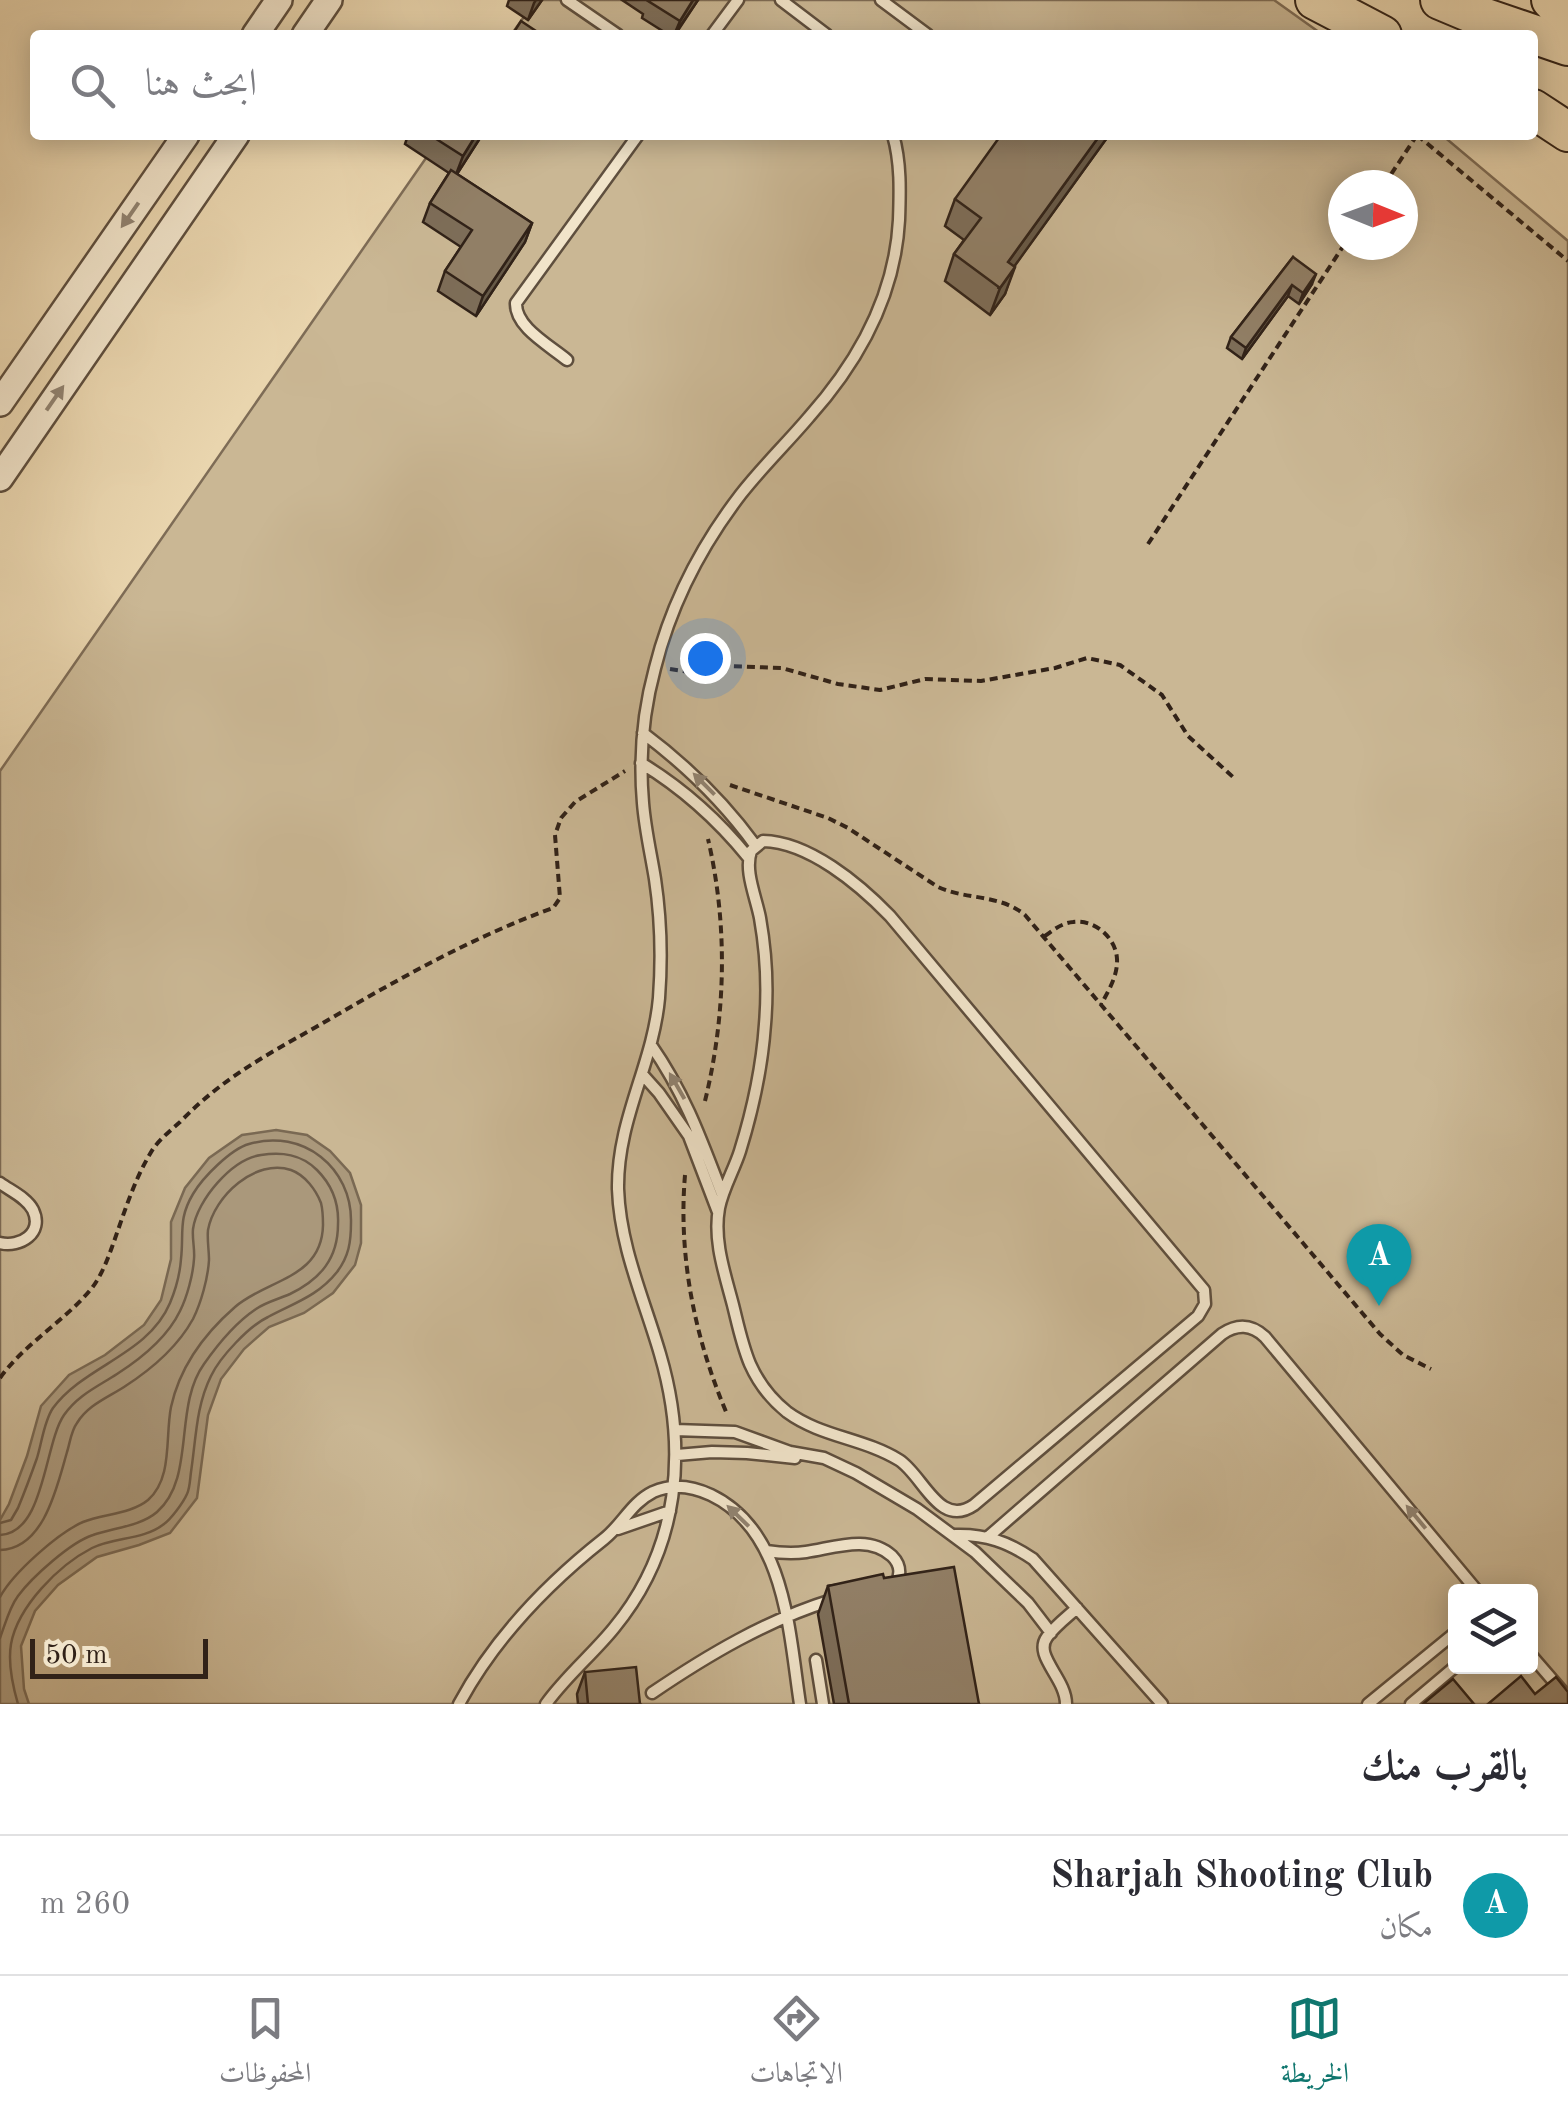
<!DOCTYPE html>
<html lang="ar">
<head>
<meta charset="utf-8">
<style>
	body { margin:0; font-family:"Old Standard TT",Amiri,serif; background:#f7f7f7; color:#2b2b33; direction:rtl }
	.controls { position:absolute; right:30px; bottom:30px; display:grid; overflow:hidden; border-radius:10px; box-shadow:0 5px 25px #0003 }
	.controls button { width:90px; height:90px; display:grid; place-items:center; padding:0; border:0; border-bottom:2px solid #e1e1e2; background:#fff; color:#2b2b33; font:50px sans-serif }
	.compass { position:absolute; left:1328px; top:170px; width:90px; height:90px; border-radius:50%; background:#fff; box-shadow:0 5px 25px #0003; rotate:91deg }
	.scale { position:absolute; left:30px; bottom:25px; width:178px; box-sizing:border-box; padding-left:10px; border:5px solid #312218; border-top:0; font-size:28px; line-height:35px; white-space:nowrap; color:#312218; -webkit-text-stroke:8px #f1e4ca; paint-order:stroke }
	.you { position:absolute; left:705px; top:658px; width:35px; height:35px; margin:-25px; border:8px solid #fff; border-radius:50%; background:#1a73e8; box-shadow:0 0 0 15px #1a73e833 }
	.badge { display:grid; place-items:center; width:65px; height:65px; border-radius:50%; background:#0f766e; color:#fff; font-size:32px; font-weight:700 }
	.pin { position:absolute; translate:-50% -82px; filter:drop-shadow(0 2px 5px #0008) }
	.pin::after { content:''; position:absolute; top:52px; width:35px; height:30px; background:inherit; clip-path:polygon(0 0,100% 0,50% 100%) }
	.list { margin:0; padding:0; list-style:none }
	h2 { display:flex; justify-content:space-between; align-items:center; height:130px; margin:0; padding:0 40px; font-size:42px }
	h2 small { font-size:32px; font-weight:400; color:#7c7c81 }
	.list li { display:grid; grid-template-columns:65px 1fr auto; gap:30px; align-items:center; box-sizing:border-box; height:140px; padding:0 40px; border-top:2px solid #e1e1e2 }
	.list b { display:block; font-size:38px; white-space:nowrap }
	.list p { margin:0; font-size:32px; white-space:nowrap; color:#7c7c81 }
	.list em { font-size:32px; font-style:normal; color:#7c7c81 }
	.icon { flex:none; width:55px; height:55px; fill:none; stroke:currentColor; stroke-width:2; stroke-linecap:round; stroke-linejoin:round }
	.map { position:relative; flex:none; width:1568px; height:1704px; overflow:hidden; direction:ltr }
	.search { position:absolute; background:#fff; box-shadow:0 5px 25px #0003; left:30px; right:30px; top:30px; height:110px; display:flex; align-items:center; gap:25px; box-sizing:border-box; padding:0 35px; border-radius:10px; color:#7c7c81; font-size:38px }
	.sheet { height:270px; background:#fff }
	nav { display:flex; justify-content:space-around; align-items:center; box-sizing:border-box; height:140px; border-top:2px solid #e1e1e2; background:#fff; font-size:28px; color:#7c7c81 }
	nav a { display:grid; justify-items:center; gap:5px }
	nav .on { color:#0f766e }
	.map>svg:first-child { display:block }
	.green { fill:#cab794; stroke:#7e6c56; stroke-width:2.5; fill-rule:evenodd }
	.water { fill:#aa987b; stroke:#7a6953; stroke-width:2.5 }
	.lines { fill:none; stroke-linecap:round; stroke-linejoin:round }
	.shore { stroke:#6e5d4a; stroke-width:2.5 }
	.service-casing { stroke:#5f4f3e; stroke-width:15 }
	.tertiary-casing { stroke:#5f4f3e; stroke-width:30 }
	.motorway-casing { stroke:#312218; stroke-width:42 }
	.path { stroke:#312218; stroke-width:4; stroke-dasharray:8 5; stroke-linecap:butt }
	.service { stroke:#f1e4ca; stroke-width:10 }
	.tertiary { stroke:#f1e4ca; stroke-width:25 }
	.motorway { stroke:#e9d5ae; stroke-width:38 }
	.wall { fill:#7d6d58; stroke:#312218; stroke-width:2.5 }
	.shaded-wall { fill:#665947; stroke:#312218; stroke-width:2.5 }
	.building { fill:#917f66; stroke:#312218; stroke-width:2.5 }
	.oneway { fill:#918371 }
</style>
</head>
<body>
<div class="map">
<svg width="1568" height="1704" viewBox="0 0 1568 1704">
	<rect width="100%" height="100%" fill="#e9d5ae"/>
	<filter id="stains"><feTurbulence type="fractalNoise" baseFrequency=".002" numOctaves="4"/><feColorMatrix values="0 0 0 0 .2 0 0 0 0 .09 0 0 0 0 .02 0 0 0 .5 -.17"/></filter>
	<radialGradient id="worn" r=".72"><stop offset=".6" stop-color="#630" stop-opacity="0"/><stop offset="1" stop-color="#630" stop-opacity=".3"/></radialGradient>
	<path class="green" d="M 536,0 L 1274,0 L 1323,35 L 511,35 Z
		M 442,135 L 1442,135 L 1568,241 L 1568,1704 L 0,1704 L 0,771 ZM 1343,185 L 1403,185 L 1403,245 L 1343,245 ZM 1456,1592 L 1530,1592 L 1530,1666 L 1456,1666 Z"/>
	<path class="water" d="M 276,1130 L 307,1135 L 330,1151 L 350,1173 L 361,1205 L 361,1243 L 355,1265 L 333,1293 L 304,1313 L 269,1327 L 244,1349 L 221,1379 L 208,1415 L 197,1498 L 170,1533 L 139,1545 L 97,1557 L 58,1585 L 35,1611 L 21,1646 L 24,1689 L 29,1704 L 0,1704 L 0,1520 L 9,1504 L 27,1456 L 41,1406 L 69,1375 L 105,1355 L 144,1325 L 161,1300 L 171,1259 L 171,1222 L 185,1188 L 209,1158 L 242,1135 Z"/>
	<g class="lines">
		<path class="shore" d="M 0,1523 L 11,1520 L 18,1508 C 25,1491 31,1475 37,1458 C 42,1442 44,1421 53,1408 C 85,1365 148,1355 170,1303 C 175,1291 180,1273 181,1259 C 184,1233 178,1219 193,1194 C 203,1177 231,1149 249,1144 C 303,1128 352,1168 351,1222 C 351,1242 349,1256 337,1272 C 318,1296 294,1303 268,1317 C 249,1326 220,1357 211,1376 C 196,1406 196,1439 191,1472 C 190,1479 190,1488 187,1494 C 183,1503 171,1519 164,1524 C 144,1540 114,1537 92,1548 C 59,1565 18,1606 11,1644 C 8,1662 13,1687 18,1704
			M 0,1535 C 45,1533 44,1444 64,1415 C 78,1395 97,1387 117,1374 C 142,1358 167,1338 180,1311 C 187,1297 193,1275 194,1259 C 195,1249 192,1239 193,1229 C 197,1200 232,1159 261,1155 C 282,1152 301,1154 317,1170 C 332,1185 339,1203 338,1224 C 338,1258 321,1279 290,1294 C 279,1299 266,1302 256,1309 C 235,1323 218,1344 204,1364 C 173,1407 196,1478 157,1512 C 141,1526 113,1528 93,1535 C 71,1542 32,1577 18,1596 C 9,1608 5,1625 0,1638
			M 0,1550 C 44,1549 57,1487 67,1452 C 70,1443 71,1431 77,1423 C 88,1405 107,1398 124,1387 C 152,1369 177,1348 193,1319 C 201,1303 208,1278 209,1260 C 209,1250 207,1240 208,1230 C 214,1196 256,1158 291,1170 C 305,1175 316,1190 321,1203 C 323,1211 323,1217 323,1225 C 322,1279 267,1279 235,1307 C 204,1334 180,1366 171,1407 C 165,1437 173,1478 148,1500 C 131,1514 103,1514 83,1522 C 58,1533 13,1573 0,1597"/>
		<defs>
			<path id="service" d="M 567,0 L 618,35
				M 781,0 L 827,35
				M 881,0 L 928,35
				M 712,35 L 738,0
				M 567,360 C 549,345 515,327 516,303 L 638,135
				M 643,733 C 687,766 723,801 755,845
				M 641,763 C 684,789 717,819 748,857
				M 763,841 C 809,842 859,884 890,916 L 1204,1290 L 1205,1304 L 1198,1316 L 974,1505 C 939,1529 923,1475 899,1460 C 863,1438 821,1437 787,1412 C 772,1400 758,1382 750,1364 C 742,1345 738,1325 733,1305 C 725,1274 713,1241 719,1208 C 723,1188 734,1170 740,1151 C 753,1109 762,1068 765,1024 C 768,989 766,952 760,918 C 756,897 744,871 751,851 Z
				M 651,1045 C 685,1094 701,1139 722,1194
				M 642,1074 L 659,1093 L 689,1136 L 718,1212
				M 0,1183 C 11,1191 27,1198 33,1210 C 44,1233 20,1248 0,1243
				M 675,1430 L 735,1432 L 790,1452 L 824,1458 L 856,1473 L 917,1509 L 975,1552 L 1028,1603 L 1051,1633
				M 677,1455 L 712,1452 L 747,1453 L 795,1458
				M 618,1529 L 670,1511
				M 955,1535 C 986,1534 1008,1542 1033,1559 L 1162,1704
				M 988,1537 L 1222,1334 C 1237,1324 1251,1324 1265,1337 L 1478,1592
				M 766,1551 C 779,1553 793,1554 806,1552 C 834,1548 868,1534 892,1556 C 901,1565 901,1574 896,1585
				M 1530,1654 L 1568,1698
				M 816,1660 L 823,1704
				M 652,1693 C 708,1655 767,1620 832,1600
				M 459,1704 C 494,1639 547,1584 604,1539 C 623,1524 631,1503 653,1492 C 673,1483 692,1486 711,1495 C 786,1531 789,1633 800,1704
				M 546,1704 C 566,1676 593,1654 614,1628 C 680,1548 688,1449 660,1354 C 644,1299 620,1247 618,1189 C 617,1119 653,1065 659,998 C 662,958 661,919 655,879 C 651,854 645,829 643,803 C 639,758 643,712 655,668 C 671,604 701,546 741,494 C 762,467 787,443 809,417 C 859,361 895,296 899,220 C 900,192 901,162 893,135
				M 1066,1704 C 1066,1678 1033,1656 1047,1637 C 1055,1626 1067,1617 1077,1608
				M 1368,1704 L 1456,1632
				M 1411,1704 L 1456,1666"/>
			<path id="tertiary" d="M 255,35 L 279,0
				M 305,35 L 329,0
				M 0,403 L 186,135
				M 0,478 L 236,135"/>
			<path id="motorway" d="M 1315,0 L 1382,35
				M 1440,0 L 1471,13 L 1568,46
				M 1551,0 L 1568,18
				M 1533,109 L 1568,132"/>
		</defs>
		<use href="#service" class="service-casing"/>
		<use href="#tertiary" class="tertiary-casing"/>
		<use href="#motorway" class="motorway-casing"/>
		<path class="path" d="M 1417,135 L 1568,261
			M 1384,185 L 1417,135
			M 1148,544 L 1344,245
			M 670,669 L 696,673 L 728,666 L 782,668 L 838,684 L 880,690 L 925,679 L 981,681 L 1055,668 L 1087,658 L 1120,665 L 1162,695 L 1188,736 L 1233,777
			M 730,785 L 828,818 L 848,828 L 938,887 C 966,900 1000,894 1025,915 L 1380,1334 L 1403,1355 L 1431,1369
			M 1045,936 C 1053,930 1062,923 1073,922 C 1095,919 1116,938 1117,959 C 1118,976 1108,991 1101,1005
			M 705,1101 C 726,1015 728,925 708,839
			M 685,1175 C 678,1257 695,1339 727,1414
			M 0,1378 C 25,1343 65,1321 92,1288 C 101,1276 107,1261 112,1247 C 124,1214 134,1179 153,1149 C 160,1139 171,1130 180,1122 C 223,1078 263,1057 316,1027 C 393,982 470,938 553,908 L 560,898 L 555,835 L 561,818 L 575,802 L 625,771"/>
		<use href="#service" class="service"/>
		<use href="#tertiary" class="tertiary"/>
		<use href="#motorway" class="motorway"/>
	</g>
	<path class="wall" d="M 509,0 L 542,0 L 528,20 L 507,6 Z
		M 622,0 L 698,0 L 675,35 L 669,35 L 642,18 L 643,14 Z
		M 408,135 L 482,135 L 457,174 L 532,223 L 525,242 L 476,316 L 438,291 L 445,271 L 461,247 L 423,222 L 430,203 L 449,173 L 405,144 Z
		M 1109,135 L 1014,266 L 1005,294 L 990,315 L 945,281 L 954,254 L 964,240 L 945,226 L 955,199 Z
		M 1293,257 L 1312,284 L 1299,304 L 1288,296 L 1242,359 L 1227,348 L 1231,337 Z
		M 884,1578 L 979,1704 L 834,1704 L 818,1614 L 828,1586 Z
		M 585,1672 L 640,1704 L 578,1704 L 577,1694 Z"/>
	<path class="shaded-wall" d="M 536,0 L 542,0 L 528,20 L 534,3 Z
		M 693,0 L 698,0 L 674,35 L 680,21 Z
		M 476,135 L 482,135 L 455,177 L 463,156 Z
		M 1100,135 L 1109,135 L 998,289 L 1008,262 Z
		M 532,223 L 525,242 L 476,316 L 483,296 Z
		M 1015,267 L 1005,294 L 990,315 L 1000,288 Z
		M 1316,274 L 1312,284 L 1299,304 L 1303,293 Z
		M 1292,285 L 1288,296 L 1242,359 L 1246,348 Z"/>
	<path class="building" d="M 649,0 L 693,0 L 680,21 L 648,1 Z
		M 521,21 L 542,35 L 512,35 Z
		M 430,135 L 476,135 L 463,156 Z
		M 1001,135 L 1100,135 L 1008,262 L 1015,267 L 1000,288 L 954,254 L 981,218 L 955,199 Z
		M 451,170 L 532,223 L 483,296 L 445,271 L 472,230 L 430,203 Z
		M 1293,257 L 1316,274 L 1303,293 L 1292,285 L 1246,348 L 1231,337 Z
		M 954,1567 L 979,1704 L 849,1704 L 828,1586 L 883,1574 L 884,1578 Z
		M 636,1667 L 640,1704 L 588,1704 L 585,1672 Z
		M 1521,1676 L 1535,1694 L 1556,1677 L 1568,1692 L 1568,1704 L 1488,1704 Z
		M 1453,1679 L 1474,1704 L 1423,1704 Z"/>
	<defs><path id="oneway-solid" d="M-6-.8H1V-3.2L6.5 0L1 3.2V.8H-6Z" transform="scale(2.5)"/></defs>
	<g class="oneway">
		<use href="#oneway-solid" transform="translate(130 215) rotate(125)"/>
		<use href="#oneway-solid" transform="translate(55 398) rotate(-55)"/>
		<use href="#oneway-solid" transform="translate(704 784) rotate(-135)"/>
		<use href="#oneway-solid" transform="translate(677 1086) rotate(-120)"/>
		<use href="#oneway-solid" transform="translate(738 1516) rotate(-136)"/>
		<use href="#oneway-solid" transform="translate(1416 1517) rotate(-130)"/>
	</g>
	<rect width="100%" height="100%" filter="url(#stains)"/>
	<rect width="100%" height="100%" fill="url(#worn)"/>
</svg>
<div class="controls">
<button><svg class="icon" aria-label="layers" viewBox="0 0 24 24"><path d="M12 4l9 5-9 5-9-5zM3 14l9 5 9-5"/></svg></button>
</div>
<svg class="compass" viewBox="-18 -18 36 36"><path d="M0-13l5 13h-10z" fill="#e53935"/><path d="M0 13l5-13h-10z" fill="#7c7c81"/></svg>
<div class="scale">50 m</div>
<div class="you"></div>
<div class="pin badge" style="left:1379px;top:1306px;background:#0f9aa8">A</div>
<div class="search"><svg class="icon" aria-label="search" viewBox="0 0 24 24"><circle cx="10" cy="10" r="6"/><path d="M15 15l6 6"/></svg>ابحث هنا</div>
</div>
<section class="sheet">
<h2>بالقرب منك<small></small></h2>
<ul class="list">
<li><span class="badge" style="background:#0f9aa8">A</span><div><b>Sharjah Shooting Club</b><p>مكان</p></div><em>260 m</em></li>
</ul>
</section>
<nav>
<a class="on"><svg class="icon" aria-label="map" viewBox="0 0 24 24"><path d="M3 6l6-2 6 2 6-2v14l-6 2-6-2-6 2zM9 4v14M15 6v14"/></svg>الخريطة</a>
<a><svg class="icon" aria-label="directions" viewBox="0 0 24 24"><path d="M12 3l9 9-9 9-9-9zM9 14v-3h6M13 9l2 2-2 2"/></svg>الاتجاهات</a>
<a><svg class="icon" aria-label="saved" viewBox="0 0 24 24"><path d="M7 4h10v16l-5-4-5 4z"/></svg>المحفوظات</a>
</nav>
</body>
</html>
